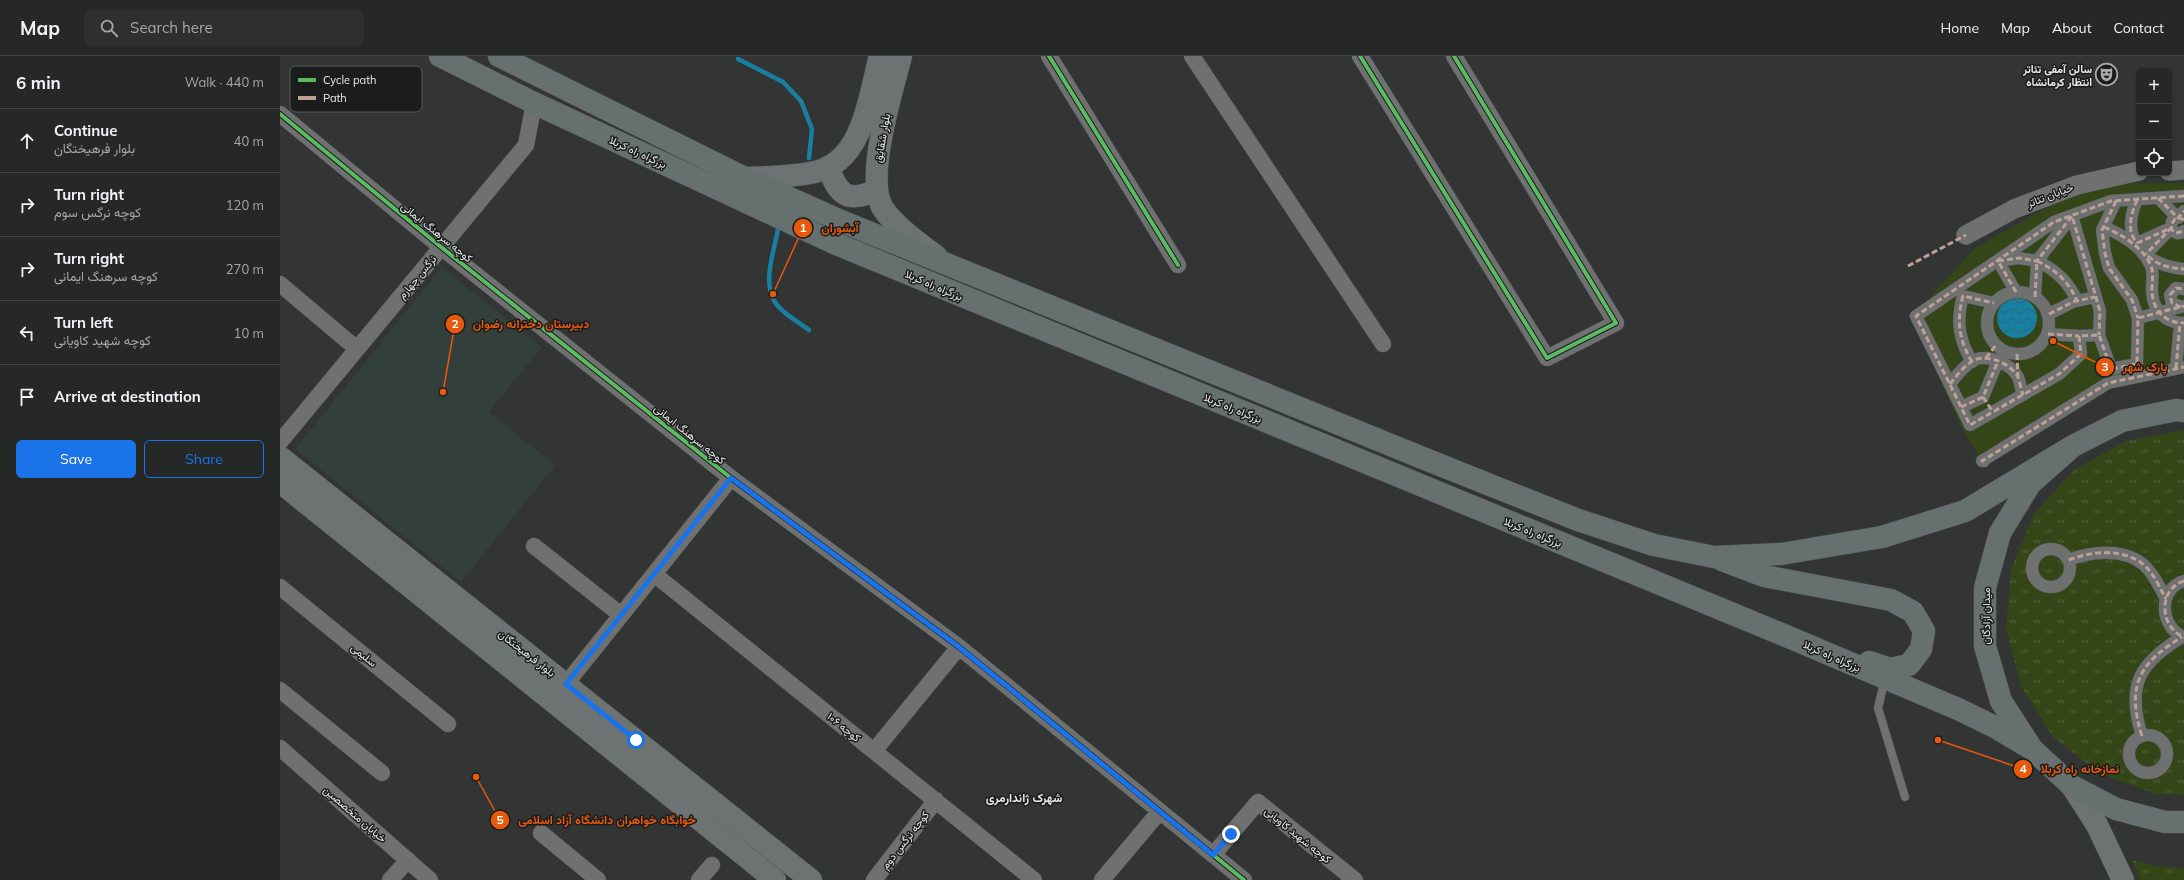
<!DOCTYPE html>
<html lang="en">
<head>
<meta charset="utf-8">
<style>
	body { margin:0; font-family:Mulish,Vazirmatn,sans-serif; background:#2e302f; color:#f1f3f6 }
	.controls { position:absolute; right:12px; top:12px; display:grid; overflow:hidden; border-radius:6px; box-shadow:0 1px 3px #0004 }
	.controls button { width:36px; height:36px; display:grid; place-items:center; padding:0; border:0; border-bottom:1px solid #424444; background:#262827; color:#f1f3f6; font:20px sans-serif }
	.stop { position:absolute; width:12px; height:12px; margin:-9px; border:3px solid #1a73e8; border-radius:50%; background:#fff }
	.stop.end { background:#1a73e8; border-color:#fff; box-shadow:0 1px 4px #0008 }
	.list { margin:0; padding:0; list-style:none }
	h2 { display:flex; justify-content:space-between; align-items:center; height:52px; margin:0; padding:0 16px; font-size:17px }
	h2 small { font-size:13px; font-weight:400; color:#a4a6a7 }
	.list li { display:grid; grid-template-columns:26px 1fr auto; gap:12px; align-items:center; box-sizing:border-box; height:64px; padding:0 16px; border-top:1px solid #424444 }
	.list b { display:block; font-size:15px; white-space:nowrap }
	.list p { margin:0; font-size:13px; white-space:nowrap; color:#a4a6a7 }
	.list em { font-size:13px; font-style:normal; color:#a4a6a7 }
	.actions { display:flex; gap:8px; padding:12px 16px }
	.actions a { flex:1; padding:9px 0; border:1px solid #1a73e8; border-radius:6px; text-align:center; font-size:14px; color:#1a73e8 }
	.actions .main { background:#1a73e8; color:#fff }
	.icon { flex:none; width:22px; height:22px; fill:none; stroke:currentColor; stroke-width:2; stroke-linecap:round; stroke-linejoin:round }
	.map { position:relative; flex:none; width:1904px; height:824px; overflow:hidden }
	header { display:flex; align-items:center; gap:24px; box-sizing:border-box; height:56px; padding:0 20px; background:#262827; border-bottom:1px solid #424444 }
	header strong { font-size:19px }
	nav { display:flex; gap:22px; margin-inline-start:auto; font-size:14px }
	.search { width:280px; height:36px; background:#2e302f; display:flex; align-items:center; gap:10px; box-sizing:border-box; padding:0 14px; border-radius:6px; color:#a4a6a7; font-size:15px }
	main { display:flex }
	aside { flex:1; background:#262827 }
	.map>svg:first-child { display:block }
	.built { fill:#333f3b }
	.grass { fill:url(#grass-tufts) }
	.park { fill:#344617 }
	.water { fill:url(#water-waves) }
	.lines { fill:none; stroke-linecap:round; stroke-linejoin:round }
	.stream { stroke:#187fa0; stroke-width:4.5 }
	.service-casing { stroke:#505252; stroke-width:9 }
	.pedestrian-casing { stroke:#505252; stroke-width:13 }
	.minor-casing { stroke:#505252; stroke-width:17 }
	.tertiary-casing { stroke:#505252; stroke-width:20 }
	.secondary-casing { stroke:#505252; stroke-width:23 }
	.trunk-casing { stroke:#505252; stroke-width:23 }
	.service { stroke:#6f7170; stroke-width:8 }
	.pedestrian { stroke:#6f7170; stroke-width:12 }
	.minor { stroke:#6f7170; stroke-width:16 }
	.tertiary { stroke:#6f7170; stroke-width:19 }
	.secondary { stroke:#6d7272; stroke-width:22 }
	.trunk { stroke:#65706f; stroke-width:22 }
	.quiet { stroke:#bda197; stroke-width:3; stroke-dasharray:6 3; stroke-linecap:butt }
	.cycleway-casing { stroke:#1b1d1c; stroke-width:6 }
	.cycleway { stroke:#5cba63; stroke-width:4 }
	.route { stroke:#1a73e8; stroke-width:5 }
	.labels { text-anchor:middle; stroke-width:3; stroke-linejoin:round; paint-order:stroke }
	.poi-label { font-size:11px; font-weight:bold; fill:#e8ebea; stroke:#1b1d1c; text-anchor:end }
	.street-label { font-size:11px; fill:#e8ebea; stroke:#1b1d1c }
	.neighbourhood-label { font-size:12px; font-weight:bold; fill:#e8ebea; stroke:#1b1d1c }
	.key { fill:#1b1d1c; stroke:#585b5a; stroke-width:1 }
	.key-label { font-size:11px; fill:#e8ebea }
	.leader { fill:none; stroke:#e8590c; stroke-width:1.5 }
	.callout-dot { fill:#e8590c; stroke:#1b1d1c; stroke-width:1.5 }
	.mark-label { font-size:12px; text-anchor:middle; font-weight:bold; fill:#fff }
	.callout-label { font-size:12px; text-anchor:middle; font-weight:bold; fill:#e8590c; stroke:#1b1d1c; stroke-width:3; stroke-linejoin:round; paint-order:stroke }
</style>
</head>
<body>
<header>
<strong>Map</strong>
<div class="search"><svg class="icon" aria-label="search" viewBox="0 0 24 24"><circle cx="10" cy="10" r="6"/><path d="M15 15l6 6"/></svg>Search here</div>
<nav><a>Home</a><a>Map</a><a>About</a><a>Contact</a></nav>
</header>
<main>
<aside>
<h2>6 min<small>Walk · 440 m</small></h2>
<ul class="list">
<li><svg class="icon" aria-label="ahead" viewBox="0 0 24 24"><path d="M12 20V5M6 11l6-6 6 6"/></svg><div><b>Continue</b><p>بلوار فرهیختگان</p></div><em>40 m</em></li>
<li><svg class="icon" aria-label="right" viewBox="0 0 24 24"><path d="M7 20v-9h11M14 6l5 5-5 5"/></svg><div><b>Turn right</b><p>کوچه نرگس سوم</p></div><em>120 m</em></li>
<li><svg class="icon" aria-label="right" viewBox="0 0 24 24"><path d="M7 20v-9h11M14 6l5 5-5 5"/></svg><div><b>Turn right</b><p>کوچه سرهنگ ایمانی</p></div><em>270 m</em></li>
<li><svg class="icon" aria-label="left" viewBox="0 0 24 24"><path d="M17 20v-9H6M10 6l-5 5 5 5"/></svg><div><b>Turn left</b><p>کوچه شهید کاویانی</p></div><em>10 m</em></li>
<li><svg class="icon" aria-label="arrive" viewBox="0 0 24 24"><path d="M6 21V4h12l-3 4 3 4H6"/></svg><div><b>Arrive at destination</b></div></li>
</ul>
<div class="actions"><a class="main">Save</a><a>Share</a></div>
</aside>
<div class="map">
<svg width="1904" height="824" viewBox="0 0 1904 824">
	<defs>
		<pattern id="grass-tufts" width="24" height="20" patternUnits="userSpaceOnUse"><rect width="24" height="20" fill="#344617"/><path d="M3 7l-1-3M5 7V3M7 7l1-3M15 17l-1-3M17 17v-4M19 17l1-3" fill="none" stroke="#516139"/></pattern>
		<pattern id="water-waves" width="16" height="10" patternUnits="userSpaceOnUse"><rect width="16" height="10" fill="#187fa0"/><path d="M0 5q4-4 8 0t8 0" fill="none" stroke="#2a687c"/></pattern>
	</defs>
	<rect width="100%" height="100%" fill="#323534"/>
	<path class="built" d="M 162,211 L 262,291 L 209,356 L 275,409 L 181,526 L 15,393 Z"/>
	<path class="grass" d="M 1904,374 L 1904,739 L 1876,738 L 1820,718 L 1773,681 L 1741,630 L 1726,572 L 1731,513 L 1754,458 L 1794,414 L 1846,385 Z
		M 1852,804 L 1876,810 L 1904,812 L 1904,824 L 1860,824 Z"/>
	<path class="park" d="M 1904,127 L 1904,310 L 1824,323 L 1702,405 L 1681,371 L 1632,261 L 1695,192 L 1770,150 L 1824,128 Z"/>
	<path class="water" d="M1717 262a20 20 0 1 1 40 0a20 20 0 1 1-40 0Z"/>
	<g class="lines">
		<path class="stream" d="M 458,3 L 503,26 L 521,45 L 532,73 L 529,102
			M 498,173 C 494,196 481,229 497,249 C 505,259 520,267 529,274"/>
		<defs>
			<path id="service" d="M 1605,623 L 1598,652 L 1625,741"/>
			<path id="pedestrian" d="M 1904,140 L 1831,145 L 1774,166 L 1636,260 L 1690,369 L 1779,318 L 1801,298 L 1799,280 L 1819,279 L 1831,313 L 1857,308 L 1858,262 L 1904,250
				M 1878,142 L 1898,162 L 1904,155
				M 1857,144 C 1839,183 1865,209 1904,213
				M 1836,145 L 1822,174 L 1825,197 L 1829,212 L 1852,244 L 1858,262
				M 1892,165 L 1891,172 C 1894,177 1899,179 1904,175
				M 1824,171 C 1842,179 1862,190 1871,210 C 1874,218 1872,222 1872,231 C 1871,252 1883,267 1904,267
				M 1857,187 L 1891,172 L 1866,198
				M1707 267a31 31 0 1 1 62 0a31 31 0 1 1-62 0Z
				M 1736,236 L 1718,205 L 1739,202 L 1757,205 L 1792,160 L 1820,255 L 1819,279
				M 1755,241 L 1757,205 C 1776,214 1789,226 1797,245 L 1815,241
				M 1901,251 L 1892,247 L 1890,239 L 1896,232 L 1904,233
				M 1769,258 L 1797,244
				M 1768,278 L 1799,280
				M 1692,306 C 1679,284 1676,265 1683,240 L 1714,247
				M 1896,312 L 1900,267
				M 1670,328 C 1676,320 1685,309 1694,304 C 1709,298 1731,308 1738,321 C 1740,326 1741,334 1743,339
				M 1681,351 L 1703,341 L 1718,305
				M 1704,405 L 1702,405 L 1828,327 L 1904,311
				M1752 512a19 19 0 1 1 38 0a19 19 0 1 1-38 0Z
				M 1789,504 C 1811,495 1844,492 1864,509 C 1874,518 1880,532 1886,543
				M 1904,525 C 1877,533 1880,572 1904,581
				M1849 698a19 19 0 1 1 38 0a19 19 0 1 1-38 0Z
				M 1862,680 C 1846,630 1859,607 1902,581"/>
			<path id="minor" d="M 769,0 L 898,209
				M 912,0 L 1103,288
				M 1080,0 L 1267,302 L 1336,267 L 1174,0
				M 0,58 L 161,191 L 451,422 L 679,591 L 964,824
				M 0,228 L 77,293
				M 0,386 L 246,89 L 254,47
				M 254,490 L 341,559
				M 374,518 L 754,824
				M 0,531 L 168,668
				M 286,628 L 451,422
				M 0,634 L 102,717
				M 0,692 L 150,824
				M 594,695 L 679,591
				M 261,777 L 318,824
				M 933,799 L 978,746 L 1075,824
				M 110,824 L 128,804
				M 419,824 L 432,809
				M 594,824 L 656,744
				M 822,824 L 880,755"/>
			<path id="tertiary" d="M 1889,115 L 1904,114
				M 1686,179 L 1734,153 L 1797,129 L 1859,115"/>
			<path id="secondary" d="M 621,0 C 613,33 583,125 604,154 C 617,172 639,187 656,200
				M 548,111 C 559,140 567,147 597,134
				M 465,122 C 488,121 512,121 535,116 C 584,105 589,40 600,0
				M 0,401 L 531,824
				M 0,426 L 495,824
				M 1792,730 L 1817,769 L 1843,824"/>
			<path id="trunk" d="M 160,0 L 254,47 L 554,187 L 1499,577 L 1678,653 L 1715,671 L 1752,693
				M 219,0 L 465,122 L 561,165 L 1150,405 L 1298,464 L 1374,489 L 1434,501 L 1501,498 L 1602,481 L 1685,455 L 1793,390
				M 1904,355 L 1896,354 L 1842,365 L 1793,390 L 1750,428 L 1720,477 L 1705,532 L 1705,590 L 1721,645 L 1752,693 L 1792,730 L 1836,753 L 1885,766 L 1904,766
				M 1442,504 L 1484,520 L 1611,544 L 1633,556 L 1644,575 L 1641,593 L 1629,609 L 1610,613 L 1589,606"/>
		</defs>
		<use href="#service" class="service-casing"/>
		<use href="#pedestrian" class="pedestrian-casing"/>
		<use href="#minor" class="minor-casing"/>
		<use href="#tertiary" class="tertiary-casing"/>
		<use href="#secondary" class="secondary-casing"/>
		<use href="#trunk" class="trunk-casing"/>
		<use href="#service" class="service"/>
		<use href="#pedestrian" class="pedestrian"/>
		<use href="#minor" class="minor"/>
		<use href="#tertiary" class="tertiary"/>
		<use href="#secondary" class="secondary"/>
		<use href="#trunk" class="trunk"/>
		<path class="quiet" d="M 1904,140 L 1831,145 L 1774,166 L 1636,260 L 1690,369 L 1779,318 L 1801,298 L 1799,280 L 1819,279 L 1831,313 L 1857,308 L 1858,262 L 1904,250
			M 1878,142 L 1898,162 L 1904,155
			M 1857,144 C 1851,158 1846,175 1857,187
			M 1836,145 L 1822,174 L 1825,197 L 1829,212 L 1852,244 L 1858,262
			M 1904,164 L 1900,162 L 1895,163 L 1891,169 L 1892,174 L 1896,177 L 1904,175
			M 1824,171 C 1842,179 1862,190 1871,210 C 1874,218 1872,222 1872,231 C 1871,252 1883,267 1904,267
			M 1857,187 L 1891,172 L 1866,198
			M 1868,200 C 1879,210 1890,212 1904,213
			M 1628,210 L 1686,179
			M 1736,236 L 1718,205 L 1739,202 L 1757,205 L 1792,160 L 1820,255 L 1819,279
			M 1755,241 L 1757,205 C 1776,214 1789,226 1797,245 L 1815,241
			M 1901,251 L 1892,247 L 1890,239 L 1896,232 L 1904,233
			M 1769,258 L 1797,244
			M 1768,278 L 1799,280
			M 1737,298 L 1738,321
			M 1706,302 L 1716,289
			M 1692,306 C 1679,284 1676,265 1683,240 L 1714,247
			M 1896,312 L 1900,267
			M 1670,328 C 1676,320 1685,309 1694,304 C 1709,298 1731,308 1738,321 C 1740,326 1741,334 1743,339
			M 1703,341 L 1713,356
			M 1681,351 L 1703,341 L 1718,305
			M 1704,405 L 1702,405 L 1828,327 L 1904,311
			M 1789,504 C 1811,495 1844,492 1864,509 C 1874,518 1880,532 1886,543
			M 1904,525 C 1877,533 1880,572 1904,581
			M 1862,680 C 1846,630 1859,607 1902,581"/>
		<defs>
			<path id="cycleway" d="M 769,0 L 898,209
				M 1080,0 L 1267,302 L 1336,267 L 1174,0
				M 0,58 L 161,191 L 451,422 L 679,591 L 964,824"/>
		</defs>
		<use href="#cycleway" class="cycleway-casing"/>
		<use href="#cycleway" class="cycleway"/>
	</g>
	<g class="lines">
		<path class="route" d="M 356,684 L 286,628 L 451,422 L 679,591 L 933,799 L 951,778"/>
	</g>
	<defs>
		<symbol id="theatre-ring" viewBox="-11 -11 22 22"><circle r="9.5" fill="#1b1d1c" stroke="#a8abaa" stroke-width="1.5"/><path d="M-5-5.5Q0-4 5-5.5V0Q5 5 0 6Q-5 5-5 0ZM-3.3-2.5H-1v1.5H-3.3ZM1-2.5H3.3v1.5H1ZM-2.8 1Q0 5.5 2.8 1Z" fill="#a8abaa"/></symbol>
	</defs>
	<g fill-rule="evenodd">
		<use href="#theatre-ring" x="1814" y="6" width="25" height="25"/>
	</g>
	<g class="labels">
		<g class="poi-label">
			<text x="1812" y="17">سالن آمفی تئاتر<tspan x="1812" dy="13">انتظار کرمانشاه</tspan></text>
		</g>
		<g class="street-label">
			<text transform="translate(602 82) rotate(-80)" y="4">بلوار شقایق</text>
			<text transform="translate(358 96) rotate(25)" y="4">بزرگراه راه کربلا</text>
			<text transform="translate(1770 139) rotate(-21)" y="4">خیابان تئاتر</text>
			<text transform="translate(157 176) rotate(39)" y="4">کوچه سرهنگ ایمانی</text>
			<text transform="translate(137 221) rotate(-50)" y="4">نرگس چهارم</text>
			<text transform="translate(654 229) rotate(23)" y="4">بزرگراه راه کربلا</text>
			<text transform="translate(953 352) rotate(22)" y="4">بزرگراه راه کربلا</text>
			<text transform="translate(410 378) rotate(39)" y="4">کوچه سرهنگ ایمانی</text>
			<text transform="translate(1253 476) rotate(22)" y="4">بزرگراه راه کربلا</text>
			<text transform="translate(1706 560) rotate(-90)" y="4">میدان آزادگان</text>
			<text transform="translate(247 597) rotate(38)" y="4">بلوار فرهیختگان</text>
			<text transform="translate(84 599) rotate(39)" y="4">سلیمی</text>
			<text transform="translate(1552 600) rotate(24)" y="4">بزرگراه راه کربلا</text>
			<text transform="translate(564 671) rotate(39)" y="4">کوچه ۱۰۶</text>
			<text transform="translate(75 758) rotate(41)" y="4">خیابان متخصصین</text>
			<text transform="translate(1018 779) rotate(39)" y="4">کوچه شهید کاویانی</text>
			<text transform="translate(625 784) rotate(-52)" y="4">کوچه نرگس دوم</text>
		</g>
		<g class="neighbourhood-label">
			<text x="744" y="746">شهرک ژاندارمری</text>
		</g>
	</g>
	<rect x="10" y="10" width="132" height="46" rx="6" class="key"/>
	<rect x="18" y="22" width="18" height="4" fill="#5cba63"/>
	<rect x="18" y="40" width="18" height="4" fill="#bda197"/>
	<g class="key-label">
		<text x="43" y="28">Cycle path</text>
		<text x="43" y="46">Path</text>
	</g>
	<path class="leader" d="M493 238L523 172M163 336L175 268M1773 285L1825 311M1658 684L1743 713M196 721L220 764"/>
	<g class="callout-dot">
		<circle cx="493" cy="238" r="4"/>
		<circle cx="163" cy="336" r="4"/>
		<circle cx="1773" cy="285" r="4"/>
		<circle cx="1658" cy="684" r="4"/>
		<circle cx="196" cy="721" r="4"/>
		<circle cx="523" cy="172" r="10"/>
		<circle cx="175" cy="268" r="10"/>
		<circle cx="1825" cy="311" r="10"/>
		<circle cx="1743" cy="713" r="10"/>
		<circle cx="220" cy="764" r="10"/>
	</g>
	<g class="mark-label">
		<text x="523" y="176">1</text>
		<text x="175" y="272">2</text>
		<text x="1825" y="315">3</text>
		<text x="1743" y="717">4</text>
		<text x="220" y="768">5</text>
	</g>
	<g class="callout-label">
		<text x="560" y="176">آبشوران</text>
		<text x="251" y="272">دبیرستان دخترانه رضوان</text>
		<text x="1865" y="315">پارک شهر</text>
		<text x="1800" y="717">نمازخانه راه کربلا</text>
		<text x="327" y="768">خوابگاه خواهران دانشگاه آزاد اسلامی</text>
	</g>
</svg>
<div class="controls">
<button>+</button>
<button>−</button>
<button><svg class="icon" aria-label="locate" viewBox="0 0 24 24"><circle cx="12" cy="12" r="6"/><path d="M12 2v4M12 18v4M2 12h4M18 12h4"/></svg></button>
</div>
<div class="stop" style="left:356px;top:684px"></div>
<div class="stop end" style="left:951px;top:778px"></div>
</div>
</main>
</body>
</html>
